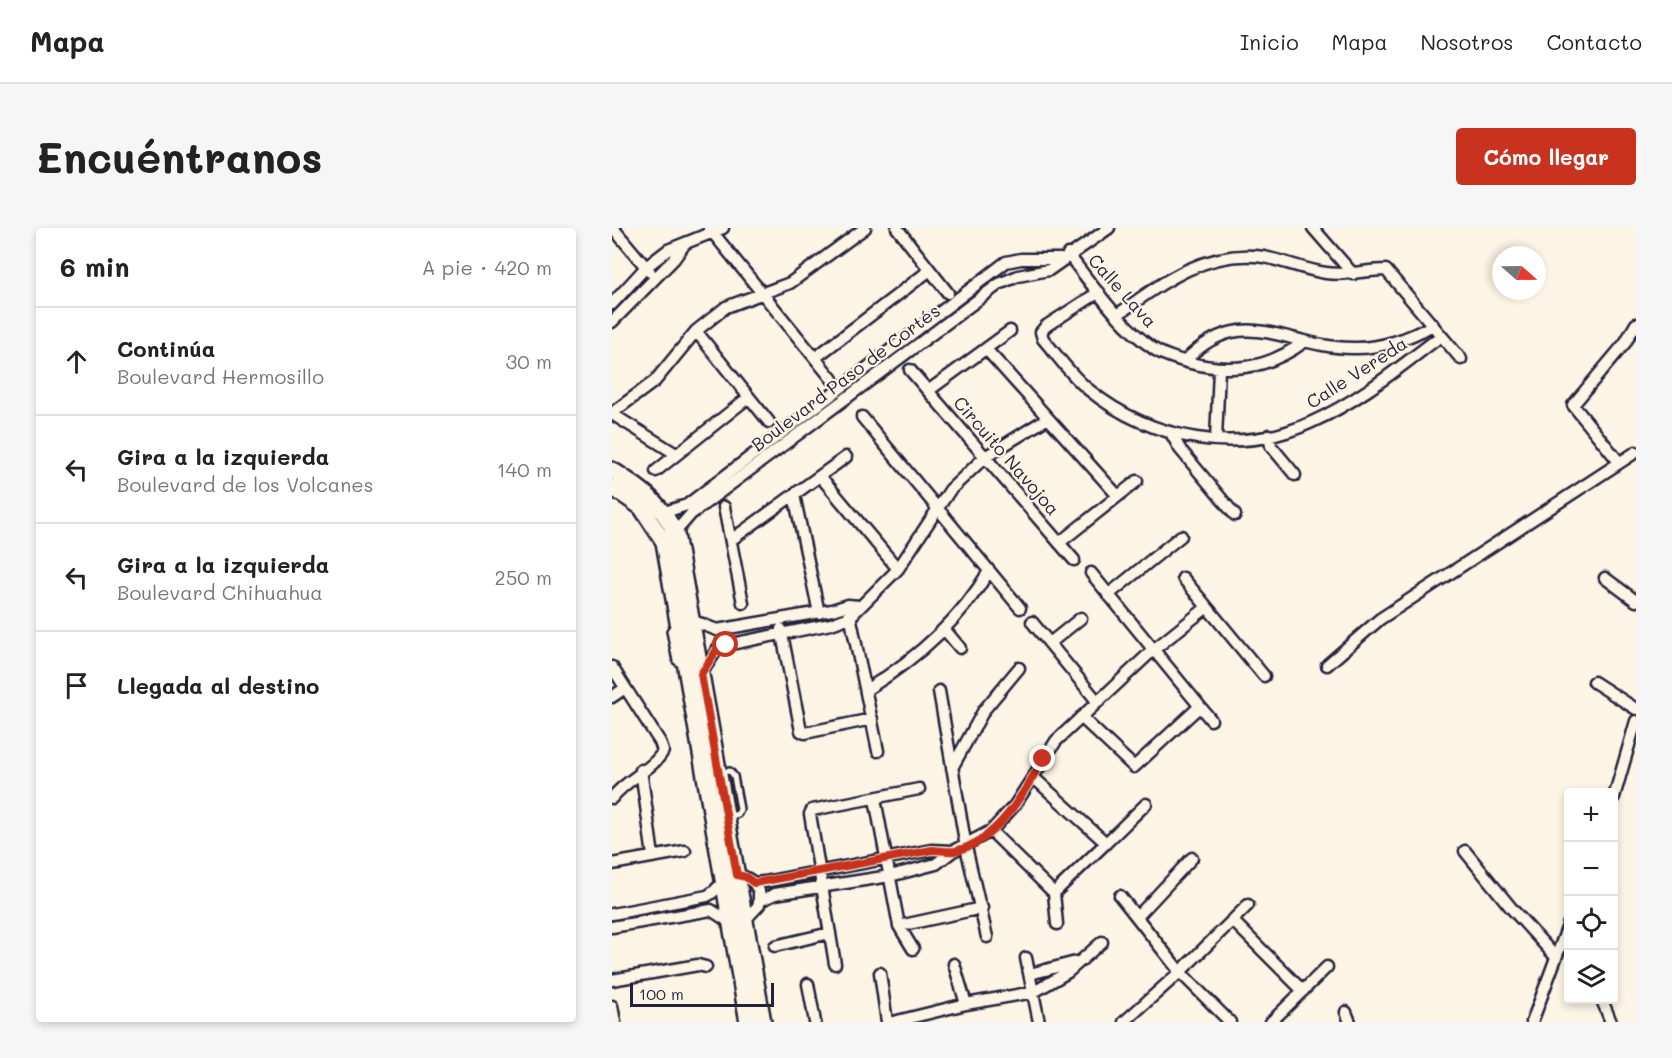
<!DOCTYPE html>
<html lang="es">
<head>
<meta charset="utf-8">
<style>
	body { margin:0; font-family:Mali,sans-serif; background:#f6f6f6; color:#222 }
	.controls { position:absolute; right:18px; bottom:18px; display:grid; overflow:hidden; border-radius:6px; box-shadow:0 3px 9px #0003 }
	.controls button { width:54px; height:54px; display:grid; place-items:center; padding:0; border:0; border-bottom:2px solid #e0e0e0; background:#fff; color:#222; font:30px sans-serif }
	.compass { position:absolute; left:880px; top:18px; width:54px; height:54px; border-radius:50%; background:#fff; box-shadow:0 3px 9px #0003; rotate:110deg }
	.scale { position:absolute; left:18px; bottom:15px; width:144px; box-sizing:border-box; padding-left:6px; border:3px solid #22223b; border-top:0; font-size:16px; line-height:21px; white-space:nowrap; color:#22223b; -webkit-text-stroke:4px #fcf5e5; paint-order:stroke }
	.stop { position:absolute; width:18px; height:18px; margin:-14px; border:4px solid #c8321e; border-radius:50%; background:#fff }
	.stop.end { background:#c8321e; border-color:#fff; box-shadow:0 2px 6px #0008 }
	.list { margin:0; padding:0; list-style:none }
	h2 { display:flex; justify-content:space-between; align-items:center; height:78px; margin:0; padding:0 24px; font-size:26px }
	h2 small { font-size:20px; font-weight:400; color:#767676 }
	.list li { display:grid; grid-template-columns:39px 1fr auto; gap:18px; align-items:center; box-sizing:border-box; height:108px; padding:0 24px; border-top:2px solid #e0e0e0 }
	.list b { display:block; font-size:22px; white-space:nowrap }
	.list p { margin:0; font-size:20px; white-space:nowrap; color:#767676 }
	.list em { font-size:20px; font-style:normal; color:#767676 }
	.icon { flex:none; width:33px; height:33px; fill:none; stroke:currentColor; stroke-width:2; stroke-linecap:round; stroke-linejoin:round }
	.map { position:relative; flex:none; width:1024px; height:794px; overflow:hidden; border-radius:6px }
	header { display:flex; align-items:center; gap:36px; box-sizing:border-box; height:84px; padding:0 30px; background:#fff; border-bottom:2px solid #e0e0e0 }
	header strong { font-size:28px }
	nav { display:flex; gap:33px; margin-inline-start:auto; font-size:21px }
	.intro { display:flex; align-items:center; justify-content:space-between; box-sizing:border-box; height:144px; padding:0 36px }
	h1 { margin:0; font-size:42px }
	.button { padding:15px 27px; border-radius:6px; background:#c8321e; color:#fff; font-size:21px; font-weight:700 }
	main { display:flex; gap:36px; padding:0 36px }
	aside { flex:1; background:#fff; border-radius:6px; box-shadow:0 3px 9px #0003 }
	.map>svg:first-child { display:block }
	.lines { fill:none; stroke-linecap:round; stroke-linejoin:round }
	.lane-casing { stroke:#22223b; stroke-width:10 }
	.street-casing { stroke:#22223b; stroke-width:15 }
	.secondary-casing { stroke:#22223b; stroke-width:20 }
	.lane { stroke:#fcf5e5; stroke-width:5 }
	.street { stroke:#fcf5e5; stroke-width:10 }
	.secondary { stroke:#fcf5e5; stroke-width:15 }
	.route { stroke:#c8321e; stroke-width:8 }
	.labels { text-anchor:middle; stroke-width:4.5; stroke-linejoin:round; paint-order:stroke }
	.street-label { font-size:18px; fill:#22223b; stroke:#fcf5e5 }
</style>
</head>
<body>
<header>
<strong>Mapa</strong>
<nav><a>Inicio</a><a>Mapa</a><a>Nosotros</a><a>Contacto</a></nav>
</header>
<div class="intro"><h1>Encuéntranos</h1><a class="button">Cómo llegar</a></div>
<main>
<aside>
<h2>6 min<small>A pie · 420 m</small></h2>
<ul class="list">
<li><svg class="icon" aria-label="ahead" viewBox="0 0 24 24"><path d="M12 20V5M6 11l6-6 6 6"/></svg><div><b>Continúa</b><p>Boulevard Hermosillo</p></div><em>30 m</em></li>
<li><svg class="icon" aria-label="left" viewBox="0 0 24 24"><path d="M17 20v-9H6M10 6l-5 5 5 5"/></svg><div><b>Gira a la izquierda</b><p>Boulevard de los Volcanes</p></div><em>140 m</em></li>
<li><svg class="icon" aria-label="left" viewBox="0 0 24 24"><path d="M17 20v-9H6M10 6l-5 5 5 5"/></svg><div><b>Gira a la izquierda</b><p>Boulevard Chihuahua</p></div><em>250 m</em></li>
<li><svg class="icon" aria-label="arrive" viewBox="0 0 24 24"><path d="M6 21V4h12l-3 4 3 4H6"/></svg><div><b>Llegada al destino</b></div></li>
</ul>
</aside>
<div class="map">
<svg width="1024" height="794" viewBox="0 0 1024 794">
	<rect width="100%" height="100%" fill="#fcf5e5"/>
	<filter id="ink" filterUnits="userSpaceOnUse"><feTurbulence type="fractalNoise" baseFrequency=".0167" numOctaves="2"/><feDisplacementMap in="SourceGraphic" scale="12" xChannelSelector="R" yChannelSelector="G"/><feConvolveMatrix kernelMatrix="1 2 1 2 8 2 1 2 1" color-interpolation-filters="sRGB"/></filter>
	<g filter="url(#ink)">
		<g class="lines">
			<defs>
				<path id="lane" d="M 64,394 L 58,403 L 64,433 L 71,438
					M 108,544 L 118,543 L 122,548 L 128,581 L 126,586 L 116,589"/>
				<path id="street" d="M 1,0 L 38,44
					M 97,0 L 220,151
					M 285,0 L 336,65
					M 701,0 L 741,46
					M 456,26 C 482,59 507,97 542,121 C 550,127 562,130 571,133 C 616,146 654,142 692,114
					M 487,64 L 434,98 L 429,104 L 431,111 C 446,128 459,148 477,162 C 539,212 626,229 700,194 C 747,173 789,138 829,108
					M 0,76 L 34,39 L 56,22 L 111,0
					M 505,87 C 548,56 595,20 652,29 C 673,33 693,42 714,45 C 735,48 754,42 774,42 L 849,131
					M 0,94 L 62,31 L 72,17
					M 84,103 L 157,194
					M 374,121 L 506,268
					M 203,130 L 318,42
					M 573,133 C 631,73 673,120 741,120 C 768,121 798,110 821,97
					M 298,142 L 462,332
					M 316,163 L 398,103
					M 0,185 L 43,153 L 84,103 L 114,79 L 178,55 L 253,0
					M 0,186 L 64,226
					M 250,189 L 408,380
					M 559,205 L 568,221 L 623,287
					M 657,207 L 659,218 L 683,247
					M 604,212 L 607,141
					M 1007,234 L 961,177 L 1013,115 L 1024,96
					M 44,243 L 137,169
					M 208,248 L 286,341
					M 182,267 L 207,385
					M 112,279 L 131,375
					M 53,284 L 75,277 L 394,34 L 409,31 L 448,31
					M 59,309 L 79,286 L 387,56 L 406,48 L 437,42 L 497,0
					M 119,312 L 234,229
					M 447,315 L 525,253
					M 479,345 L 599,492
					M 571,350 L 652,448
					M 993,350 L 1024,373
					M 496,367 L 569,308
					M 237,382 L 266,523
					M 76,391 L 105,402 L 220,382 L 236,377 L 247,378
					M 420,394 L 485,473
					M 169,401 L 189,503 L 193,505 L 260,491
					M 333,402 L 348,420
					M 438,415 L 469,390
					M 715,437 L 768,391 L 1024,224
					M 0,439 L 48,514 L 51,523 C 42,541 14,551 0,570
					M 89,446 L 106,420 L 114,417 L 219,396 L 238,389 L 286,341 L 338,262 L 373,229 L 436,190
					M 982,454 L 1024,481
					M 254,462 C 304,431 347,394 377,343
					M 327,463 L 354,619 L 375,709
					M 0,469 L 13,460
					M 469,489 L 522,539 L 587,479
					M 340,540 L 372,482 L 407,440
					M 29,542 L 41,628
					M 421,549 L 494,615 L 534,576
					M 1002,569 L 1024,493
					M 263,571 L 287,698
					M 379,603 L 442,665 L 445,696
					M 853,623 L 900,681 L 942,727
					M 0,636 L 73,623
					M 442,665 L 494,615
					M 508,668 L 568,744 L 618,794
					M 148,673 L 163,666 L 278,648 L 324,636 L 341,623 L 379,603 L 403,577 L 444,513 L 540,423 L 594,380
					M 0,686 L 95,668 C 113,660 113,633 142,655 L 152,654 L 319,622 L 341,623
					M 525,689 L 580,630
					M 133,692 L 147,677 L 147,663 L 142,655
					M 620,692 L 691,763
					M 0,699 L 99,682 L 119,695
					M 163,718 L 218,705
					M 301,721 L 287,698 L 370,680
					M 414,730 L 427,794
					M 223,736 L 198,586 L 200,582 L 307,561
					M 342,736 L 354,776
					M 268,745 L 275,794
					M 418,746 L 464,734
					M 0,752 L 86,737 L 94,739
					M 196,756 L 203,794
					M 990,772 L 999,794
					M 0,778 L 3,794
					M 734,784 L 738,794
					M 281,794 L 354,776 L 422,764 L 456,744 L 490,714
					M 512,794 L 568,744 L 636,677
					M 659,794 L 715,739
					M 920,794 L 957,695"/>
				<path id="secondary" d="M 0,242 C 31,262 47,273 64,306 L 151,794
					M 0,259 L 29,279 L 52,314 L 136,794"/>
			</defs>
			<use href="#lane" class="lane-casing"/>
			<use href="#street" class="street-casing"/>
			<use href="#secondary" class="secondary-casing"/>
			<use href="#lane" class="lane"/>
			<use href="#street" class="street"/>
			<use href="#secondary" class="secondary"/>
		</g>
	</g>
	<g class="lines" filter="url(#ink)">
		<path class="route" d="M 114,417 L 106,420 L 89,446 L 125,647 L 134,649 L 142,655 L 320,622 C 327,622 336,624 343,623 C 385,614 412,565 431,531"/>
	</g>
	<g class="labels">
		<g class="street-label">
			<text transform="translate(510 63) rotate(48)" y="6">Calle Lava</text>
			<text transform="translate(745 145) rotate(-33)" y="6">Calle Vereda</text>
			<text transform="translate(234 150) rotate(-37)" y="6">Boulevard Paso de Cortés</text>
			<text transform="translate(394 228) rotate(49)" y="6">Circuito Navojoa</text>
		</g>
	</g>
</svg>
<div class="controls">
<button>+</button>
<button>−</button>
<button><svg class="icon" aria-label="locate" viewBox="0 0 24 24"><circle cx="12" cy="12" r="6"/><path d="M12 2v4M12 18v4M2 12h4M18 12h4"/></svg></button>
<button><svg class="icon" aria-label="layers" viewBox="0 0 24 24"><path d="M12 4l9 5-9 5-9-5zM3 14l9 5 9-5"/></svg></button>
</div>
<svg class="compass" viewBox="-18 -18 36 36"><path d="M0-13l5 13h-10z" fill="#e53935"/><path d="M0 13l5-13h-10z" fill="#767676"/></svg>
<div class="scale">100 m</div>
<div class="stop" style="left:114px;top:417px"></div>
<div class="stop end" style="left:431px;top:531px"></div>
</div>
</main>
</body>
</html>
